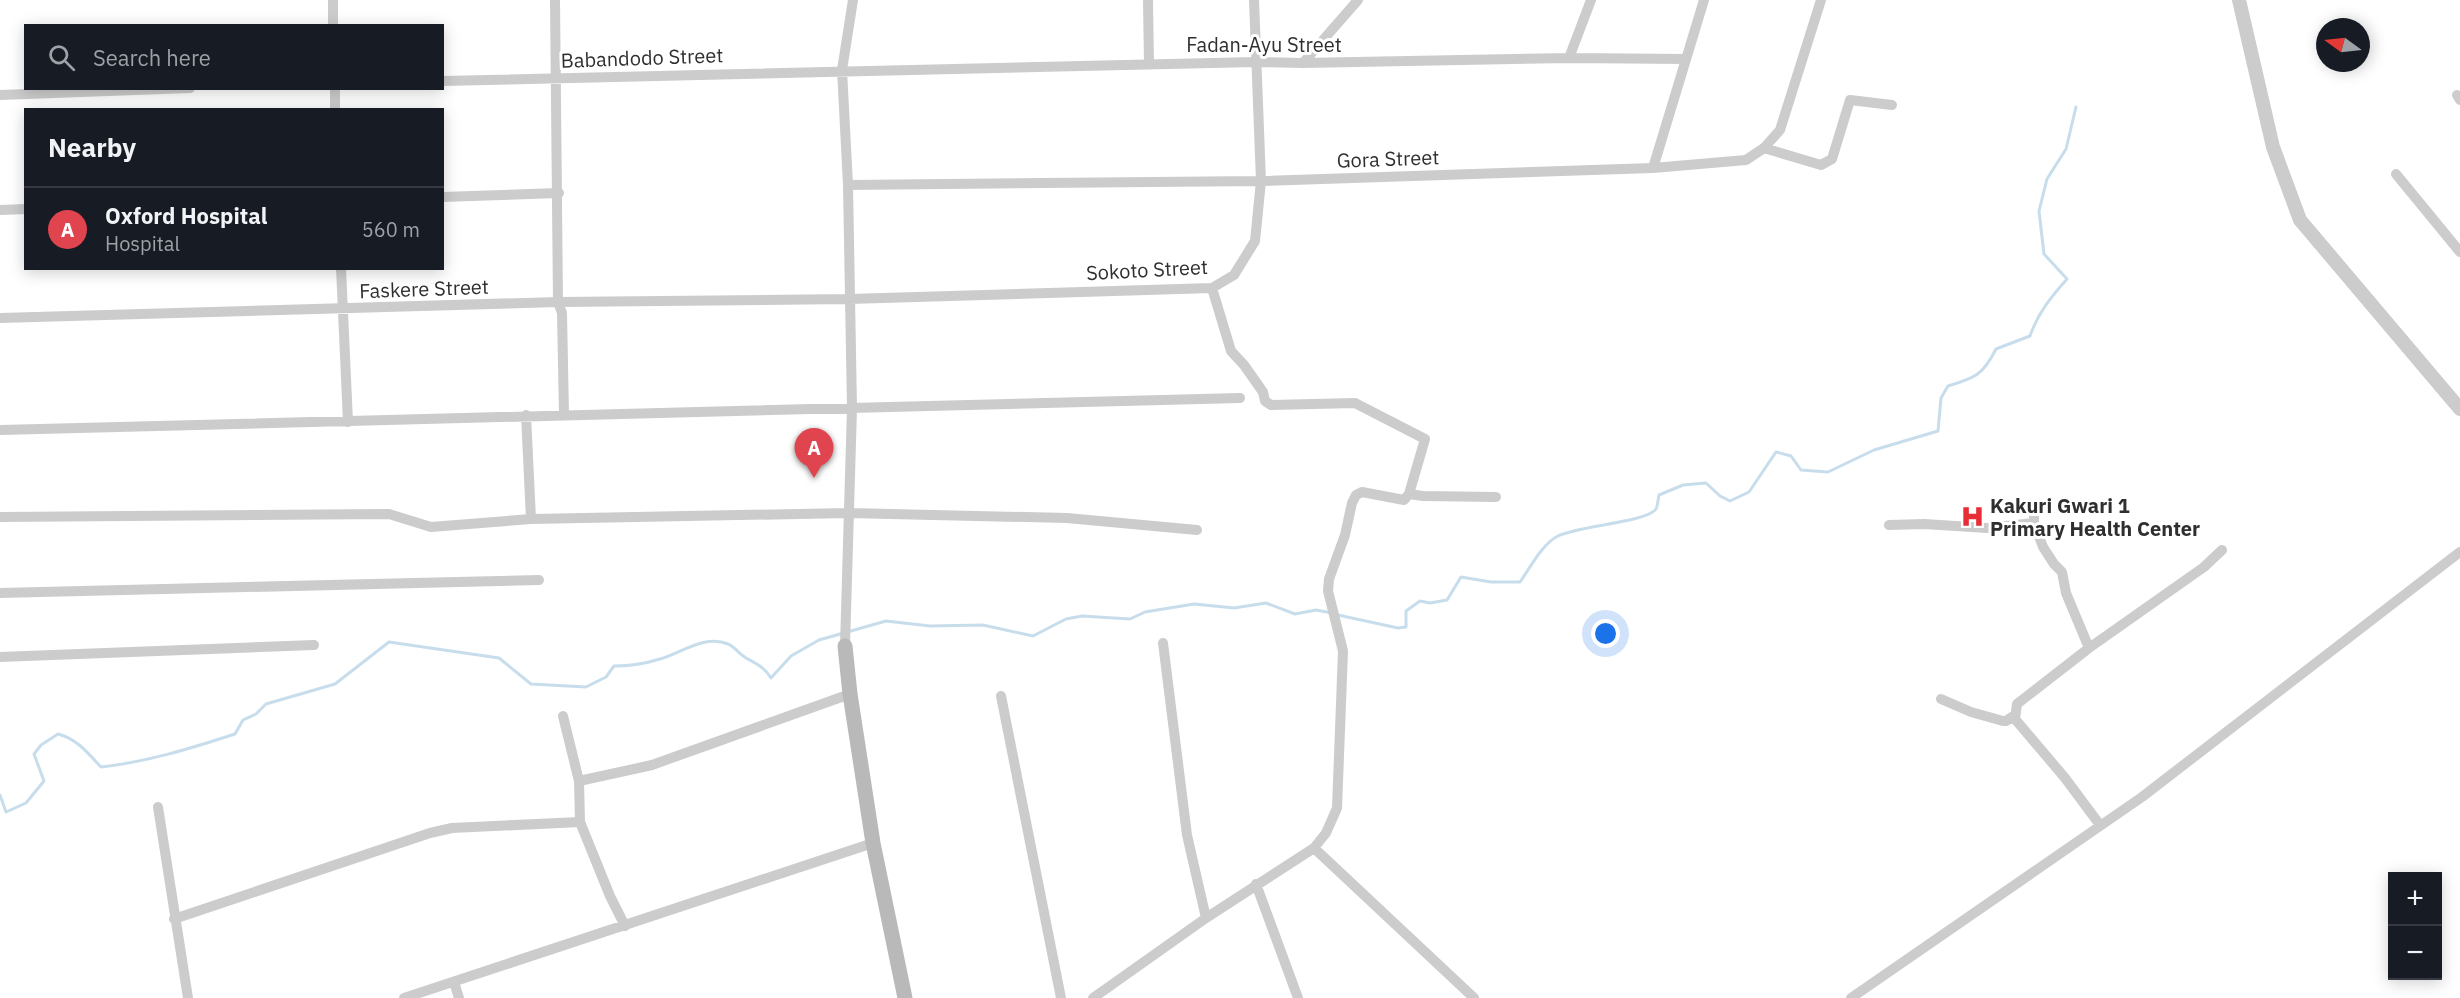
<!DOCTYPE html>
<html lang="en">
<head>
<meta charset="utf-8">
<style>
	body { margin:0; font-family:"IBM Plex Sans",sans-serif; background:#242831; color:#f1f3f6 }
	.controls { position:absolute; right:18px; bottom:18px; display:grid; overflow:hidden; border-radius:0px; box-shadow:0 3px 15px #0003 }
	.controls button { width:54px; height:54px; display:grid; place-items:center; padding:0; border:0; border-bottom:2px solid #363941; background:#171b24; color:#f1f3f6; font:30px sans-serif }
	.compass { position:absolute; left:2316px; top:18px; width:54px; height:54px; border-radius:50%; background:#171b24; box-shadow:0 3px 15px #0003; rotate:285deg }
	.you { position:absolute; left:1606px; top:634px; width:21px; height:21px; margin:-15px; border:4px solid #fff; border-radius:50%; background:#1a73e8; box-shadow:0 0 0 9px #1a73e833 }
	.badge { display:grid; place-items:center; width:39px; height:39px; border-radius:50%; background:#2563eb; color:#fff; font-size:20px; font-weight:700 }
	.pin { position:absolute; translate:-50% -50px; filter:drop-shadow(0 2px 3px #0008) }
	.pin::after { content:''; position:absolute; top:32px; width:21px; height:18px; background:inherit; clip-path:polygon(0 0,100% 0,50% 100%) }
	.list { margin:0; padding:0; list-style:none }
	h2 { display:flex; justify-content:space-between; align-items:center; height:78px; margin:0; padding:0 24px; font-size:26px }
	h2 small { font-size:20px; font-weight:400; color:#9ea1a6 }
	.list li { display:grid; grid-template-columns:39px 1fr auto; gap:18px; align-items:center; box-sizing:border-box; height:84px; padding:0 24px; border-top:2px solid #363941 }
	.list b { display:block; font-size:22px; white-space:nowrap }
	.list p { margin:0; font-size:20px; white-space:nowrap; color:#9ea1a6 }
	.list em { font-size:20px; font-style:normal; color:#9ea1a6 }
	.icon { flex:none; width:33px; height:33px; fill:none; stroke:currentColor; stroke-width:2; stroke-linecap:round; stroke-linejoin:round }
	.map { position:relative; flex:none; width:2460px; height:998px; overflow:hidden }
	.search { position:absolute; background:#171b24; box-shadow:0 3px 15px #0003; left:24px; top:24px; width:420px; height:66px; display:flex; align-items:center; gap:15px; box-sizing:border-box; padding:0 21px; border-radius:0px; color:#9ea1a6; font-size:22px }
	.panel { position:absolute; background:#171b24; box-shadow:0 3px 15px #0003; left:24px; top:108px; width:420px; height:162px; border-radius:0px }
	.map>svg:first-child { display:block }
	.lines { fill:none; stroke-linecap:round; stroke-linejoin:round }
	.stream { stroke:#c8ddec; stroke-width:3 }
	.minor { stroke:#ccc; stroke-width:10 }
	.tertiary { stroke:#ccc; stroke-width:14 }
	.secondary { stroke:#b9b9b9; stroke-width:15 }
	.labels { text-anchor:middle; stroke-width:6; stroke-linejoin:round; paint-order:stroke }
	.street-label { font-size:20px; fill:#2f2f2f; stroke:#fff }
	.poi-label { font-size:20px; font-weight:bold; fill:#2f2f2f; stroke:#fff; text-anchor:start }
</style>
</head>
<body>
<div class="map">
<svg width="2460" height="998" viewBox="0 0 2460 998">
	<rect width="100%" height="100%" fill="#fff"/>
	<g class="lines">
		<path class="stream" d="M 1338,615 L 1398,628 L 1406,627 L 1406,611 L 1420,601 L 1430,603 L 1447,600 L 1461,577 L 1491,582 L 1520,582 C 1530,568 1542,544 1558,536 C 1576,526 1648,522 1656,509 C 1658,505 1658,499 1659,495 L 1683,485 L 1706,483 L 1720,496 L 1730,501 L 1749,492 L 1776,452 L 1791,456 L 1801,470 L 1828,472 L 1874,450 L 1938,431 L 1941,398 L 1948,386 C 1975,378 1983,375 1996,349 L 2030,336 C 2038,313 2051,297 2067,279 L 2044,254 L 2039,211 L 2047,179 L 2066,149 L 2076,107
			M 0,795 L 6,812 L 26,803 L 44,781 L 34,754 L 41,745 L 58,734 C 77,739 88,753 101,767 C 147,762 192,748 235,734 L 243,720 L 256,714 L 266,704 L 335,684 L 389,642 L 499,658 L 531,684 L 586,687 L 606,677 L 614,666 C 630,666 644,664 660,659 C 681,653 705,634 728,644 C 734,646 739,654 746,658 C 757,664 764,667 771,678 L 791,656 L 819,640 L 886,621 L 930,626 L 983,625 L 1033,636 L 1066,619 L 1082,616 L 1130,619 L 1145,612 L 1194,604 L 1234,608 L 1266,603 L 1295,614 L 1316,610 L 1332,613"/>
		<path class="minor" d="M 333,0 L 333,26
			M 555,0 L 558,302 L 562,313 L 564,415
			M 1148,0 L 1149,64
			M 1569,58 L 1591,0
			M 1303,63 L 1358,0
			M 442,81 L 1256,62 L 1303,63 L 1569,58 L 1686,59
			M 335,88 L 335,110
			M 0,95 L 190,88
			M 2457,95 L 2460,100
			M 1764,148 L 1821,165 L 1832,159 L 1850,100 L 1892,105
			M 1653,168 L 1704,0
			M 2396,174 L 2460,252
			M 848,185 L 1261,181 L 1653,168 L 1746,160 L 1764,148 L 1780,130 L 1821,0
			M 442,197 L 559,193
			M 0,210 L 26,209
			M 341,268 L 348,422
			M 1212,288 L 1231,351 L 1244,365 L 1263,392 L 1265,401 L 1271,405 L 1355,403 L 1425,439 L 1409,494
			M 0,318 L 558,302 L 849,299 L 1212,288 L 1234,275 L 1255,241 L 1261,181 L 1254,0
			M 526,415 L 531,519
			M 0,430 L 1240,398
			M 2034,505 L 2034,523 L 2043,547 L 2054,564 L 2062,572 L 2066,593 L 2089,648
			M 0,517 L 389,514 L 431,527 L 531,519 L 848,513 L 1067,518 L 1197,530
			M 1889,525 L 1924,524 L 1987,528 L 2034,523
			M 0,593 L 539,580
			M 1163,643 L 1187,835 L 1206,918
			M 845,646 L 852,408 L 848,185 L 842,70 L 853,0
			M 0,657 L 314,645
			M 1001,696 L 1061,998
			M 1941,699 L 1971,712 L 2003,721 L 2006,721 L 2015,715
			M 563,716 L 579,781 L 580,822 L 610,896 L 625,926
			M 579,781 L 652,765 L 850,694
			M 158,807 L 188,998
			M 2100,825 L 2065,778 L 2015,719 L 2017,704 L 2089,648 L 2204,567 L 2222,550
			M 1314,848 L 1474,998
			M 1256,884 L 1298,998
			M 174,919 L 430,833 L 452,828 L 580,822
			M 454,982 L 459,998
			M 404,998 L 873,843
			M 1093,998 L 1206,918 L 1314,848 L 1326,833 L 1337,808 L 1343,651 L 1328,591 L 1329,579 L 1345,535 L 1352,503 L 1356,495 L 1362,492 L 1404,500 L 1409,494 L 1423,496 L 1496,497
			M 1851,998 L 2142,797 L 2460,552"/>
		<path class="tertiary" d="M 2239,0 L 2273,147 L 2300,220 L 2460,409"/>
		<path class="secondary" d="M 845,646 L 850,694 L 873,843 L 905,998"/>
	</g>
	<defs>
		<symbol id="hospital-bare" viewBox="-9 -9 18 18"><path d="M-5-5h3v3.5h4V-5h3V5h-3V1.5h-4V5h-3Z" fill="#e82e35" stroke="#fff" stroke-width="2.5" paint-order="stroke"/></symbol>
	</defs>
	<g fill-rule="evenodd">
		<use href="#hospital-bare" x="1956" y="500" width="33" height="33"/>
	</g>
	<g class="labels">
		<g class="street-label">
			<text x="1264" y="52">Fadan-Ayu Street</text>
			<text transform="translate(642 58) rotate(-2)" y="7">Babandodo Street</text>
			<text transform="translate(1388 159) rotate(-2)" y="7">Gora Street</text>
			<text transform="translate(1147 270) rotate(-3)" y="7">Sokoto Street</text>
			<text transform="translate(424 289) rotate(-2)" y="7">Faskere Street</text>
		</g>
		<g class="poi-label">
			<text x="1990" y="513">Kakuri Gwari 1<tspan x="1990" dy="23">Primary Health Center</tspan></text>
		</g>
	</g>
</svg>
<div class="controls">
<button>+</button>
<button>−</button>
</div>
<svg class="compass" viewBox="-18 -18 36 36"><path d="M0-13l5 13h-10z" fill="#e53935"/><path d="M0 13l5-13h-10z" fill="#9ea1a6"/></svg>
<div class="you"></div>
<div class="pin badge" style="left:814px;top:478px;background:#e0444e">A</div>
<div class="search"><svg class="icon" aria-label="search" viewBox="0 0 24 24"><circle cx="10" cy="10" r="6"/><path d="M15 15l6 6"/></svg>Search here</div>
<section class="panel">
<h2>Nearby<small></small></h2>
<ul class="list">
<li><span class="badge" style="background:#e0444e">A</span><div><b>Oxford Hospital</b><p>Hospital</p></div><em>560 m</em></li>
</ul>
</section>
</div>
</body>
</html>
